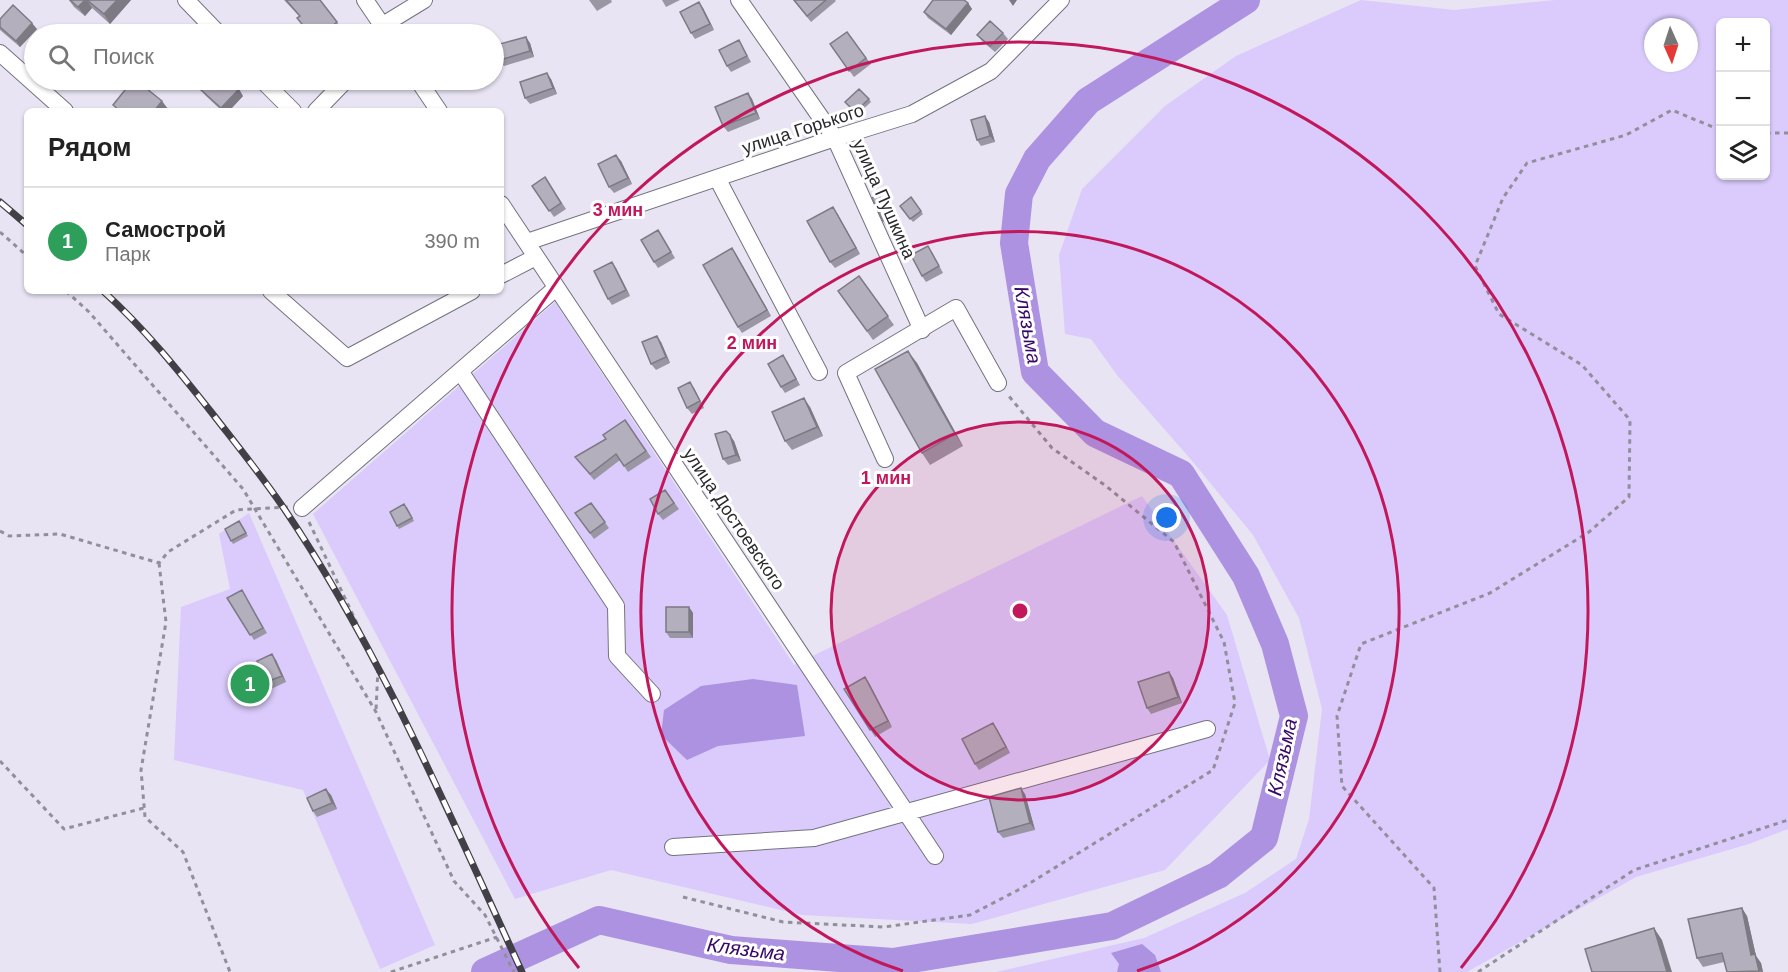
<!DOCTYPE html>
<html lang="ru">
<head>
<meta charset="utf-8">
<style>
	body { margin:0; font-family:Arial,sans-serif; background:#f6f6f6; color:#222 }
	.controls { position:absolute; right:18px; top:18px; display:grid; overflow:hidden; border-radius:9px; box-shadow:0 2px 4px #0004 }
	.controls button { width:54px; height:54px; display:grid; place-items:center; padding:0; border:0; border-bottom:2px solid #e0e0e0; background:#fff; color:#222; font:30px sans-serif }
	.compass { position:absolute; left:1644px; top:18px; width:54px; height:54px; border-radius:50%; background:#fff; box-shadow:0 2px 4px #0004; rotate:177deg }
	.you { position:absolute; left:1167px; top:518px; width:21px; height:21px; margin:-15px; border:4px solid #fff; border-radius:50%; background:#1a73e8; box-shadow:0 0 0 9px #1a73e833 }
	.badge { display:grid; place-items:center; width:39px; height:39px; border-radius:50%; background:#138239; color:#fff; font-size:20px; font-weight:700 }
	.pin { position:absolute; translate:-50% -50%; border:3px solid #fff; box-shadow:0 2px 6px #0006 }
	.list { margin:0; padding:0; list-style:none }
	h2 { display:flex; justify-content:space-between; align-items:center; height:78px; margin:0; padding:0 24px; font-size:26px }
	h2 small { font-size:20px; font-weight:400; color:#767676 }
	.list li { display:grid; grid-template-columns:39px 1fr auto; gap:18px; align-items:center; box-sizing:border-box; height:108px; padding:0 24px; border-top:2px solid #e0e0e0 }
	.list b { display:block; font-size:22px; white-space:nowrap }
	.list p { margin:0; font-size:20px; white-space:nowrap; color:#767676 }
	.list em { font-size:20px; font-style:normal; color:#767676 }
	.icon { flex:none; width:33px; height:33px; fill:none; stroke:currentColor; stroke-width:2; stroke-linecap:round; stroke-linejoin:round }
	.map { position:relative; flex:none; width:1788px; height:972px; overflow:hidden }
	.search { position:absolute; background:#fff; box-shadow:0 2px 4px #0004; left:24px; top:24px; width:480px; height:66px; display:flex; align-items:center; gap:15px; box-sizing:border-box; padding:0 21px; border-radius:33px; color:#767676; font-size:22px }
	.panel { position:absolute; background:#fff; box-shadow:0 2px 4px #0004; left:24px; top:108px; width:480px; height:186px; border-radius:9px }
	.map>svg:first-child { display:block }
	.green { fill:#dacbfc; fill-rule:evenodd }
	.water { fill:#ac92e0 }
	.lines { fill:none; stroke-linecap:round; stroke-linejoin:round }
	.river { stroke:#ac92e0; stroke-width:28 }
	.minor-casing { stroke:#75727f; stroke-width:18 }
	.path { stroke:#918f99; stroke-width:3; stroke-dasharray:4.5 4.5; stroke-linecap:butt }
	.minor { stroke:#fff; stroke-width:16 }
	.rail-casing { stroke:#424047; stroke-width:7 }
	.rail { stroke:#fff; stroke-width:4.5; stroke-dasharray:14; stroke-linecap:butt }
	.wall { fill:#9a96a3 }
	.shaded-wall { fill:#7d7a84 }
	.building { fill:#b3afbd; stroke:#7d7a84; stroke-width:1.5 }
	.ring { fill:none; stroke:#c2185b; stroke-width:3 }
	.labels { text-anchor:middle; stroke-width:6; stroke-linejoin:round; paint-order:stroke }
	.street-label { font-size:18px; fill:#2a292e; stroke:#fff }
	.water-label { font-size:20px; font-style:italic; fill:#380867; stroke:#fff }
	.centre { fill:#c2185b; stroke:#fff; stroke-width:3 }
	.ring-label { font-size:18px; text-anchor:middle; font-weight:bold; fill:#c2185b; stroke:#fff; stroke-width:6; stroke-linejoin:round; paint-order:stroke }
</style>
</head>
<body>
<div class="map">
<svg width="1788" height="972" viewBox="0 0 1788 972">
	<rect width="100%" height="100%" fill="#e8e4f3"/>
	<path class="green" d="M 1361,0 L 1454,10 L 1555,0 L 1788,0 L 1788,829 L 1749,844 L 1636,877 L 1467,972 L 996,972 L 1144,938 L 1245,893 L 1296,859 L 1309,819 L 1322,709 L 1299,618 L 1253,535 L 1193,462 L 1117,375 L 1091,339 L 1065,334 L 1059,255 L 1082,189 L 1165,106 L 1236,56 ZM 1720,22 L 1766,22 L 1766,176 L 1720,176 ZM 1653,27 L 1689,27 L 1689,63 L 1653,63 Z
		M 555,302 L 794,665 L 1142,496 L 1227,615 L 1270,760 L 1165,870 L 972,924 L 802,915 L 611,870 L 515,899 L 313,514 Z
		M 249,513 L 435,945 L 380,969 L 303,790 L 174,760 L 181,607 L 230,589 L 219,534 Z"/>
	<path class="water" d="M 753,679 L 797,685 L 805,736 L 718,746 L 687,760 L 661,735 L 664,710 L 701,686 Z
		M 1142,944 L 1155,955 L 1161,972 L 1117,972 L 1119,964 L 1111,953 Z"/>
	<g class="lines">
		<path class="river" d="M 485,972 L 599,920 L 731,950 L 893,962 L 1112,926 L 1218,875 L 1264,838 L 1294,716 L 1275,644 L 1246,576 L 1181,474 L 1095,433 L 1035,372 L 1014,243 L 1019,194 L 1037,159 L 1088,101 L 1246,0"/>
		<defs>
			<path id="minor" d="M 186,0 L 219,34
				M 365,0 L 388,34
				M 739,0 L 835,138 L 922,330
				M 383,25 L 424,0
				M 0,53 L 65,111
				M 262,80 L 293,111
				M 418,80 L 439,111
				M 316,111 L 346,80
				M 717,178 L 819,372
				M 501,204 L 935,856
				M 527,242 L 835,138 L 912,114 L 991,71 L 1061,0
				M 501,275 L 536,257
				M 271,291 L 347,358 L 472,291
				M 460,371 L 616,606 L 617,656 L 652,694
				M 885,459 L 846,373 L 956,308 L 998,383
				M 302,508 L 556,288
				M 673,847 L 814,838 L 1207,729"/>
		</defs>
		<use href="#minor" class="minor-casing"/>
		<path class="path" d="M 1766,133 L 1788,133
			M 0,232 L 27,256
			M 66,291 L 89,312 L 243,489 L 376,712 L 454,881 L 485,915 L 514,972
			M 309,522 L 378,668 L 376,710
			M 0,531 L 9,536 L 60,534 L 159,563 L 168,552 L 236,510 L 288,507
			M 159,563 L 166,622 L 141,770 L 145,817 L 183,852 L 230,972
			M 0,761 L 64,829 L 144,808
			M 683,897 L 783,922 L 884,927 L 970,915 L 1022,888 L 1213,770 L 1235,703 L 1224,642 L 1174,542 L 1106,486 L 1052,448 L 1008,395
			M 391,972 L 497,937
			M 1440,972 L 1434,888 L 1342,786 L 1337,716 L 1361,644 L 1490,593 L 1589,532 L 1629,497 L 1630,420 L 1582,365 L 1499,314 L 1475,266 L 1503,198 L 1527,163 L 1626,135 L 1672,110 L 1720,130
			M 1478,972 L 1634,870 L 1788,820"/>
		<use href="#minor" class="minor"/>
		<defs>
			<path id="rail" d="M 0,202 L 27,225
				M 103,291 C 144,328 178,370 212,413 C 236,444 261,475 283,507 C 380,650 450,816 522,972"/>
		</defs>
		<use href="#rail" class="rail-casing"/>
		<use href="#rail" class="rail"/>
	</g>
	<path class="wall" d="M 69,0 L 131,0 L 110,24 L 92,8 L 85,16 L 74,7 Z
		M 284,0 L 320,0 L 343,30 L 338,34 L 309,34 L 297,18 L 299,16 Z
		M 589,0 L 611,0 L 612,2 L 597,11 Z
		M 662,0 L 680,0 L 666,7 Z
		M 793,0 L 835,0 L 836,1 L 811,22 Z
		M 968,3 L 972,9 L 951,35 L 928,18 L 924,12 Z
		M 703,8 L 714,30 L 695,39 L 691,33 Z
		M 0,19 L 37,29 L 20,47 L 0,30 Z
		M 847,32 L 871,64 L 854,77 L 830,44 Z
		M 1003,33 L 1008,39 L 995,52 L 982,41 L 977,35 Z
		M 739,40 L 751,62 L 731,72 L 727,66 Z
		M 530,43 L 534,57 L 504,66 L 500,60 Z
		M 551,79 L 557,94 L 530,104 L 525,98 Z
		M 201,90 L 243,96 L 229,111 L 222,111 L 206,96 Z
		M 748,93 L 752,99 L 760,119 L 728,132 L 723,126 Z
		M 869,99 L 871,102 L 857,115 L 845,102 Z
		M 989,122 L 995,142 L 981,146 L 977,140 Z
		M 621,161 L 632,184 L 614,193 L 609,187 Z
		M 545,177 L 566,209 L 554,217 L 532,186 Z
		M 911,197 L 923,214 L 913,222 L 900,206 Z
		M 883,201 L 896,223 L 887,227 L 883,221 Z
		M 837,213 L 860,254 L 835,268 L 830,262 Z
		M 658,230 L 675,258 L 658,268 L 654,262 Z
		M 732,248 L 771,316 L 742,333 L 738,327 Z
		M 932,252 L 943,273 L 926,282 L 922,276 Z
		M 616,268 L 630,296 L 612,305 L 608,299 Z
		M 859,276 L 894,325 L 873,340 L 838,291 Z
		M 661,342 L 670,363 L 656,370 L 651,364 Z
		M 787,361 L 800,385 L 785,393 L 781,387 Z
		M 917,363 L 963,446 L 930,465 L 922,453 Z
		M 694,388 L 704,408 L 692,414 L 687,408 Z
		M 810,407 L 823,436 L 792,450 L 785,441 Z
		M 625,420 L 651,457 L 628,472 L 620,460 L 594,480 L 575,457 L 606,439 Z
		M 734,441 L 741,461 L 728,465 L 723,459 Z
		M 665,490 L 679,509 L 663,520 L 658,514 Z
		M 591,503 L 609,528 L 594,539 L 575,513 Z
		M 407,507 L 414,521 L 399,529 L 390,512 Z
		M 239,521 L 248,536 L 233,544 L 225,529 Z
		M 242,590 L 267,633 L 254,640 L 227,598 Z
		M 689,607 L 693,613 L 693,638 L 670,638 L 666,632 Z
		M 276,660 L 286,682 L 271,689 L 266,682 Z
		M 1169,672 L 1173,678 L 1182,703 L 1151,714 L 1147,708 Z
		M 865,677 L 869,683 L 892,727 L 875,737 L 844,689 Z
		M 997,729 L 1010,753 L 979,770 L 975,764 Z
		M 1025,794 L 1035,830 L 1003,838 L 998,832 Z
		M 331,795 L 337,809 L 317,817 L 313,811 Z
		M 1747,916 L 1756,956 L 1761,963 L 1763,972 L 1727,972 L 1724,962 L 1703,967 L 1697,958 Z"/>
	<path class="shaded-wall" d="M 85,0 L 87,0 L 92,8 L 85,16 L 78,7 Z
		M 117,0 L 131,0 L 110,24 L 104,14 Z
		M 1009,0 L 1017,0 L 1013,6 Z
		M 699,2 L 703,8 L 714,30 L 710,24 Z
		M 968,3 L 972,9 L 951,35 L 946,29 Z
		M 32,23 L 37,29 L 20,47 L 16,41 Z
		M 526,37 L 530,43 L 534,57 L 530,51 Z
		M 547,73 L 551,79 L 557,94 L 553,88 Z
		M 239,89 L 243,96 L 229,111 L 223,111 L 221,108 Z
		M 748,93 L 752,99 L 760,119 L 756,113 Z
		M 162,101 L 168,109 L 167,111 L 154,111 Z
		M 985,116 L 989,122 L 995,142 L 990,136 Z
		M 616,155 L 621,161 L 632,184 L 628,178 Z
		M 833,207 L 837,213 L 860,254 L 856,248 Z
		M 732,248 L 736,254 L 771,316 L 767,310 Z
		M 612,262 L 616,268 L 630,296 L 626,290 Z
		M 657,336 L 661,342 L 670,363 L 666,357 Z
		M 908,351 L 917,363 L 963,446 L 955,434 Z
		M 690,382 L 694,388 L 704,408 L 700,401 Z
		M 804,398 L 810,407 L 823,436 L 817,427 Z
		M 730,435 L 734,441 L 741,461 L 736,455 Z
		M 689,607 L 693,613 L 693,638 L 689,632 Z
		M 272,654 L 276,660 L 286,682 L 282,676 Z
		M 1169,672 L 1173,678 L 1182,703 L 1178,697 Z
		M 865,677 L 869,683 L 892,727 L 888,721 Z
		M 993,723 L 997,729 L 1010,753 L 1006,747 Z
		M 1021,788 L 1025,794 L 1035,830 L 1030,823 Z
		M 326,789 L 331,795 L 337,809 L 332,803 Z
		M 1742,908 L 1747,916 L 1756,956 L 1761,963 L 1763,972 L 1759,971 L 1751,955 Z
		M 1654,928 L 1662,940 L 1672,972 L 1667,972 Z"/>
	<path class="building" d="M 70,0 L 85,0 L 78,7 Z
		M 87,0 L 117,0 L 104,14 Z
		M 286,0 L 320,0 L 337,22 L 322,34 L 310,34 L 297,18 L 300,16 Z
		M 794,0 L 826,0 L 807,16 Z
		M 933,0 L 964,0 L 968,3 L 946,29 L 924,12 Z
		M 699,2 L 710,24 L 691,33 L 680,12 Z
		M 13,5 L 32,23 L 16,41 L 0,27 L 0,19 Z
		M 990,21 L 1003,33 L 990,46 L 977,35 Z
		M 179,28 L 186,34 L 172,34 Z
		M 847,32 L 866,58 L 849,71 L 830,44 Z
		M 526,37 L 530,51 L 500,60 L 496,45 Z
		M 739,40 L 747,56 L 727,66 L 719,50 Z
		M 547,73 L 553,88 L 525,98 L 520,82 Z
		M 133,80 L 136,80 L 162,101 L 154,111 L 120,111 L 113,105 Z
		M 211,80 L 228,80 L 239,89 L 221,108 L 201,90 Z
		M 859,89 L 869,99 L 855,112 L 845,102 Z
		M 748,93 L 756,113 L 723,126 L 715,107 Z
		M 985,116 L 990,136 L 977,140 L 971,120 Z
		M 616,155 L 628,178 L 609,187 L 598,164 Z
		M 545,177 L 561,203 L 549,211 L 532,186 Z
		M 879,195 L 891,217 L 883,221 L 872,198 Z
		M 911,197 L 921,211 L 910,219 L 900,206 Z
		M 833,207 L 856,248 L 830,262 L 807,221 Z
		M 658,230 L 671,252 L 654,262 L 641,240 Z
		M 928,246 L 939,266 L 922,276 L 911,255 Z
		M 732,248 L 767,310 L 738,327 L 703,265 Z
		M 612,262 L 626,290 L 608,299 L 594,271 Z
		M 859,276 L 888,316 L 867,331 L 838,291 Z
		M 657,336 L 666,357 L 651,364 L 642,342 Z
		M 908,351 L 955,434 L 922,453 L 875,369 Z
		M 783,355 L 796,379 L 781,387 L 768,364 Z
		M 690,382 L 700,401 L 687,408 L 678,388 Z
		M 804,398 L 817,427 L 785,441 L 772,412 Z
		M 625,420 L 646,451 L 624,466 L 616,454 L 590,474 L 575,457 L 606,439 L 603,435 Z
		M 726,431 L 730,435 L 736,455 L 723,459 L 715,434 Z
		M 665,490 L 674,503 L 658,514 L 650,499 Z
		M 591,503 L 605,522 L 590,533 L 575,513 Z
		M 404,504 L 412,518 L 397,526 L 390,512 Z
		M 239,521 L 246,533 L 231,541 L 225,529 Z
		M 242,590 L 263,628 L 250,635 L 227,598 Z
		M 666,607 L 689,607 L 689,632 L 666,632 Z
		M 272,654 L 282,676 L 266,682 L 257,661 Z
		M 1169,672 L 1178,697 L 1147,708 L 1138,682 Z
		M 865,677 L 888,721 L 870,730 L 844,689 Z
		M 993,723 L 1006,747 L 975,764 L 962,739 Z
		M 1021,788 L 1030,823 L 998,832 L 989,797 Z
		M 326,789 L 332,803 L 313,811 L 307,798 Z
		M 1742,908 L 1751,955 L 1755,954 L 1759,971 L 1727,972 L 1722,953 L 1697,958 L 1688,919 Z
		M 1654,928 L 1667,972 L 1592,972 L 1585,949 Z"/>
	<circle cx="1020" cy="611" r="189" fill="#c2185b" fill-opacity=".12"/>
	<g class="ring">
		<circle cx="1020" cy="611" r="189"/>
		<path d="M903 971A379 379 0 1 1 1137 971"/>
		<path d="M579 968A568 568 0 1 1 1461 968"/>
	</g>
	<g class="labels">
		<g class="street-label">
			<text transform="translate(803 129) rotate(-18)" y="6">улица Горького</text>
			<text transform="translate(884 199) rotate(66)" y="6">улица Пушкина</text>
			<text transform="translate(734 519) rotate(56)" y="6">улица Достоевского</text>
		</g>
		<g class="water-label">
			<text transform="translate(1028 325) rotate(80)" y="7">Клязьма</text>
			<text transform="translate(1282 757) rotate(-78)" y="7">Клязьма</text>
			<text transform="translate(746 949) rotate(7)" y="7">Клязьма</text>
		</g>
	</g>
	<circle cx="1020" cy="611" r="9" class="centre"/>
	<g class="ring-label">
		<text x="618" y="216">3 мин</text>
		<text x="752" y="349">2 мин</text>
		<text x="886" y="484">1 мин</text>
	</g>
</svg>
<div class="controls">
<button>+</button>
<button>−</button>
<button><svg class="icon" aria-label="layers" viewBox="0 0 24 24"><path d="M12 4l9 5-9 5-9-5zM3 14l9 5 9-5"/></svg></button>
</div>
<svg class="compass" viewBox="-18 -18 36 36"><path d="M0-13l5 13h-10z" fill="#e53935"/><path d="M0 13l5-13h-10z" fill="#767676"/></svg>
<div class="you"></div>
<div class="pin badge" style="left:250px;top:684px;background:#2e9e5b">1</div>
<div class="search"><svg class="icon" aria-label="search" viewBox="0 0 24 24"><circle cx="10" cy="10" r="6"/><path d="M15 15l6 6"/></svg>Поиск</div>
<section class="panel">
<h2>Рядом<small></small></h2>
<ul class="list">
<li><span class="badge" style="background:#2e9e5b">1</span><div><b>Самострой</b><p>Парк</p></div><em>390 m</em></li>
</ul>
</section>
</div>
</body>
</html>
